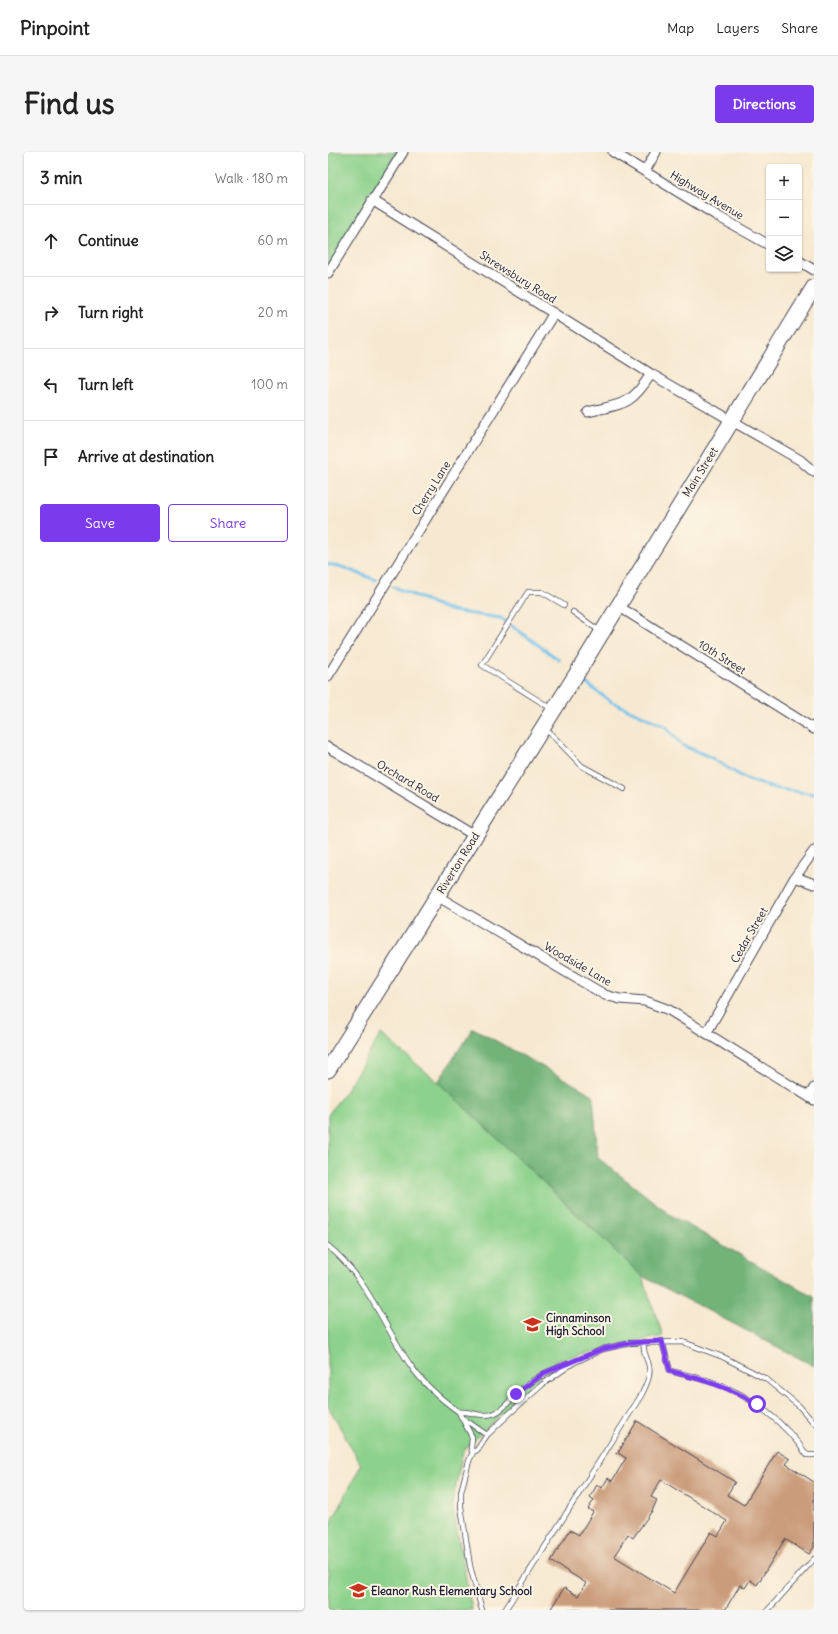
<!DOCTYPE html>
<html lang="en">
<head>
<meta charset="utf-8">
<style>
	body { margin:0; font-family:Delius,sans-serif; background:#f6f6f6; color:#222 }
	.controls { position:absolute; right:12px; top:12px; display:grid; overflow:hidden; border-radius:4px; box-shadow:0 1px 3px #0004 }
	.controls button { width:36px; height:36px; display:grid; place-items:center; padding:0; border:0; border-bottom:1px solid #e0e0e0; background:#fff; color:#222; font:20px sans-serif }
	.stop { position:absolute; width:12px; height:12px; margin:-9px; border:3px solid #7c3aed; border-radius:50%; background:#fff }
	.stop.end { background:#7c3aed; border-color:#fff; box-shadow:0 1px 4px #0008 }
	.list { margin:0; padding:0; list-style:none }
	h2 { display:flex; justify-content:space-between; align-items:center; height:52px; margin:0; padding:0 16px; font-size:17px }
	h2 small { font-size:13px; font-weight:400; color:#767676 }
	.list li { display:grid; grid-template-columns:26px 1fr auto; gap:12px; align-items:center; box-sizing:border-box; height:72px; padding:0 16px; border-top:1px solid #e0e0e0 }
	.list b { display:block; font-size:15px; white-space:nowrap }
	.list em { font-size:13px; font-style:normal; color:#767676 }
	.actions { display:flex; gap:8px; padding:12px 16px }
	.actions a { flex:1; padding:9px 0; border:1px solid #7c3aed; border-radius:4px; text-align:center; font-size:14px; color:#7c3aed }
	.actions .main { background:#7c3aed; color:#fff }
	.icon { flex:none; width:22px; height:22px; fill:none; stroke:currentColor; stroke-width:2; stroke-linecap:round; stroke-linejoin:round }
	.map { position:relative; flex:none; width:486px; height:1458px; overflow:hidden; border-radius:4px }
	header { display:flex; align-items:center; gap:24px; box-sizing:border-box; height:56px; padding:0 20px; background:#fff; border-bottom:1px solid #e0e0e0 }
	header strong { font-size:19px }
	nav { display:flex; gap:22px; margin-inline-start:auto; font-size:14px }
	.intro { display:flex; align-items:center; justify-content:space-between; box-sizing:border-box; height:96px; padding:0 24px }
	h1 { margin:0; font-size:28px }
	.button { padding:10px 18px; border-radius:4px; background:#7c3aed; color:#fff; font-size:14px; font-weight:700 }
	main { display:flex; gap:24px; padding:0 24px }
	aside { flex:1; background:#fff; border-radius:4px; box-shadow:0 1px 3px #0004 }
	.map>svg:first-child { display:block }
	.green { fill:#8dd28c; stroke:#587a64 }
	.forest { fill:#72b478; stroke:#4a6b5a }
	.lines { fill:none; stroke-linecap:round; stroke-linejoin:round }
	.stream { stroke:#6fc1eb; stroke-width:3 }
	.building { fill:#ca9c7c; fill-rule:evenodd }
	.lane-casing { stroke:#424052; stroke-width:6 }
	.street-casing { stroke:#424052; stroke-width:11 }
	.primary-casing { stroke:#424052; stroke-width:17 }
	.path { stroke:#424052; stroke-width:2; stroke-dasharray:1 3; stroke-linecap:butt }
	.lane { stroke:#fff; stroke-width:4.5 }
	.street { stroke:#fff; stroke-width:9 }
	.primary { stroke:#fff; stroke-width:15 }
	.route { stroke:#7c3aed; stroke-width:5 }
	.labels { text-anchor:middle; stroke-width:4; stroke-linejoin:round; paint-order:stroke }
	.street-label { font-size:11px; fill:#22223b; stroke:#fcf5e5 }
	.poi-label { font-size:11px; font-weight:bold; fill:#22223b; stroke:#fcf5e5; text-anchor:start }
</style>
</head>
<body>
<header>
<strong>Pinpoint</strong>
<nav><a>Map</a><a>Layers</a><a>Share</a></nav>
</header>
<div class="intro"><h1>Find us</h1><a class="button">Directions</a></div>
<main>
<aside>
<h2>3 min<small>Walk · 180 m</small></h2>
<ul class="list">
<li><svg class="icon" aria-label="ahead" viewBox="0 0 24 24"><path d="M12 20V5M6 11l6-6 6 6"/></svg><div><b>Continue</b></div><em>60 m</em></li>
<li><svg class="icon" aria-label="right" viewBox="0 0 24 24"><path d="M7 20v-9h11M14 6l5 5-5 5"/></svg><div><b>Turn right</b></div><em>20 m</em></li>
<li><svg class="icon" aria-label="left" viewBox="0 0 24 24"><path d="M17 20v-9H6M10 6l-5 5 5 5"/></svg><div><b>Turn left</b></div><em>100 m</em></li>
<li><svg class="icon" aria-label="arrive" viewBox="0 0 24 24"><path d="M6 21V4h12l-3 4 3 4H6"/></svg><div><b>Arrive at destination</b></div></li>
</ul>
<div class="actions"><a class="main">Save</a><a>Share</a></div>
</aside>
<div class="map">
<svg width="486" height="1458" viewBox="0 0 486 1458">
	<rect width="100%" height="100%" fill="#fcf5e5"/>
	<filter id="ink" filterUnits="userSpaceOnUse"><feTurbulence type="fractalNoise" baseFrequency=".025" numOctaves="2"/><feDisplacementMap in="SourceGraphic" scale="8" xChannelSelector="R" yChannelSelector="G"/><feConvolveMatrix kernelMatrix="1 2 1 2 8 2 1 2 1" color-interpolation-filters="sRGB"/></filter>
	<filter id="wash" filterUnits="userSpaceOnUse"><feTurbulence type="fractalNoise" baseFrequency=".012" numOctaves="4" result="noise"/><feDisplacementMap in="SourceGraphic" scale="16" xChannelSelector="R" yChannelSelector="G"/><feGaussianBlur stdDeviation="0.9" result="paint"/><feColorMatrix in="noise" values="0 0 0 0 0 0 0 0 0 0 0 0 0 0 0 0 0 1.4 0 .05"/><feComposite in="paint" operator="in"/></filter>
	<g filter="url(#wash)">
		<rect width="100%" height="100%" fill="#f7e9d1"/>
		<path class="green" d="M 0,0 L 75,0 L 0,118 Z
			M 53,882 L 110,930 L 314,1124 L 335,1184 L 229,1208 L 135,1299 L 124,1352 L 144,1458 L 0,1458 L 0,1377 L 33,1313 L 0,1254 L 0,963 L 17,940 Z"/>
		<path class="forest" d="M 145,876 L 265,943 L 270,1006 L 344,1064 L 486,1145 L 486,1214 L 314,1124 L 110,930 Z"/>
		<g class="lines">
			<path class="stream" d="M 0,412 L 14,415 L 48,428
				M 66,435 L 123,459 L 173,466 L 231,508
				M 254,528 L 282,549 L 337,574 L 354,593 L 380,604 L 418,627 L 445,636 L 486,642"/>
		</g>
		<g id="blocks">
			<path class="building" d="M 309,1269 L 407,1330 L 399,1343 L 416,1353 L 449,1299 L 462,1307 L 458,1312 L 486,1330 L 486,1395 L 481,1402 L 457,1387 L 429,1433 L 422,1428 L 417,1436 L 412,1433 L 397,1458 L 222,1458 L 236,1436 L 250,1444 L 258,1431 L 223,1409 L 242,1378 L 251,1383 L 265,1360 L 260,1357 L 266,1348 L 262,1345 L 269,1333 L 274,1336 L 280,1326 L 284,1329 L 298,1306 L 290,1301 ZM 333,1328 L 399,1369 L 390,1384 L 383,1380 L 346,1441 L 286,1404 L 300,1382 L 305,1386 L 324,1359 L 329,1348 L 323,1345 Z"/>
		</g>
	</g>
	<g filter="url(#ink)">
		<use href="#blocks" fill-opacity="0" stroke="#424052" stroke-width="1"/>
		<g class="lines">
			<defs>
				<path id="lane" d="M 245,460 L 273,480
					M 224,557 L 154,513 L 200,440 L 214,440 L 236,453
					M 216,577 L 223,582 L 254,614 L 296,637
					M 0,1094 C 39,1125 55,1174 83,1214 C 96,1233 113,1247 131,1260 L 133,1265 L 159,1283
					M 334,1189 L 342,1219 C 357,1223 373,1226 387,1231 C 423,1243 458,1272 479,1303 L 486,1303
					M 131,1260 C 143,1258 153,1267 167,1261 C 177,1257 185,1244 194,1237 C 209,1224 221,1219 239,1212
					M 135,1268 L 144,1285 L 143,1297 L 145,1300
					M 154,1458 L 142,1414 L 133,1354 L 133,1340 L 141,1309 L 145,1300 L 149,1298 L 159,1283 L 182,1261 L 215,1232 L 245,1211 L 275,1197 L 303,1191 L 355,1190 L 395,1205 L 438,1227 L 471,1254 L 486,1271
					M 177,1458 L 314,1242 C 318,1233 323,1224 321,1214 C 319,1205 314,1200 316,1190
					M 440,1458 L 486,1407"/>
				<path id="street" d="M 285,0 L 391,65 L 441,93
					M 317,19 L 328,0
					M 44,48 L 323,222 L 472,308 L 486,320
					M 471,109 L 486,118
					M 0,121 L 75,0
					M 260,260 C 295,251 302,255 323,222
					M 290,454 L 486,577
					M 0,524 L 226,161
					M 0,595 L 147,684
					M 467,725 L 486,732
					M 109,744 L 277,843 L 292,847 L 317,849 L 341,858 L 486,948
					M 379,880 L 467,725 L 486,699
					M 481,945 L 486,936"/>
				<path id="primary" d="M 0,918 L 251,518 L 486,135"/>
			</defs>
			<use href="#lane" class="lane-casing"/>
			<use href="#street" class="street-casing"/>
			<use href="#primary" class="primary-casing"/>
			<path class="path" d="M 288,1302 L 299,1285"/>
			<use href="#lane" class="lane"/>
			<use href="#street" class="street"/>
			<use href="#primary" class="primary"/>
		</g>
	</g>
	<g class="lines" filter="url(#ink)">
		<path class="route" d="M 188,1242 L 216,1221 L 275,1197 L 302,1191 L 334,1189 L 342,1219 C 376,1228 399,1234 429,1252"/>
	</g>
	<defs>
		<symbol id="school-bare" viewBox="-9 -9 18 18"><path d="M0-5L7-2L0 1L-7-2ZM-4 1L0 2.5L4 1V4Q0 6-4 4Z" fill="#c8321e" stroke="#fcf5e5" stroke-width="2.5" paint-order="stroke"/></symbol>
	</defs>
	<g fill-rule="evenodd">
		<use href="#school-bare" x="192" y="1160" width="25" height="25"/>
		<use href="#school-bare" x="18" y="1426" width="25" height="25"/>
	</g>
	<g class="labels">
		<g class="street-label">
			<text transform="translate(379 43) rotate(31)" y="4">Highway Avenue</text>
			<text transform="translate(190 125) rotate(32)" y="4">Shrewsbury Road</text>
			<text transform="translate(372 320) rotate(-58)" y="4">Main Street</text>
			<text transform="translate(103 336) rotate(-58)" y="4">Cherry Lane</text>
			<text transform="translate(394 505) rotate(32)" y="4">10th Street</text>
			<text transform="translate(80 629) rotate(31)" y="4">Orchard Road</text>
			<text transform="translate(130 711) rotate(-58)" y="4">Riverton Road</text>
			<text transform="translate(421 783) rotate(-60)" y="4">Cedar Street</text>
			<text transform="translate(250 812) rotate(30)" y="4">Woodside Lane</text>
		</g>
		<g class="poi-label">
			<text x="218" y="1170">Cinnaminson<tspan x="218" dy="13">High School</tspan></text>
			<text x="43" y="1443">Eleanor Rush Elementary School</text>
		</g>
	</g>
</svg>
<div class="controls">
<button>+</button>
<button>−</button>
<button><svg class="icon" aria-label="layers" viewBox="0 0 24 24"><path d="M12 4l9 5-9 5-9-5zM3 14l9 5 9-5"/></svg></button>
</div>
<div class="stop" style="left:429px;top:1252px"></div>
<div class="stop end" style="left:188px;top:1242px"></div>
</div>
</main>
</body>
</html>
